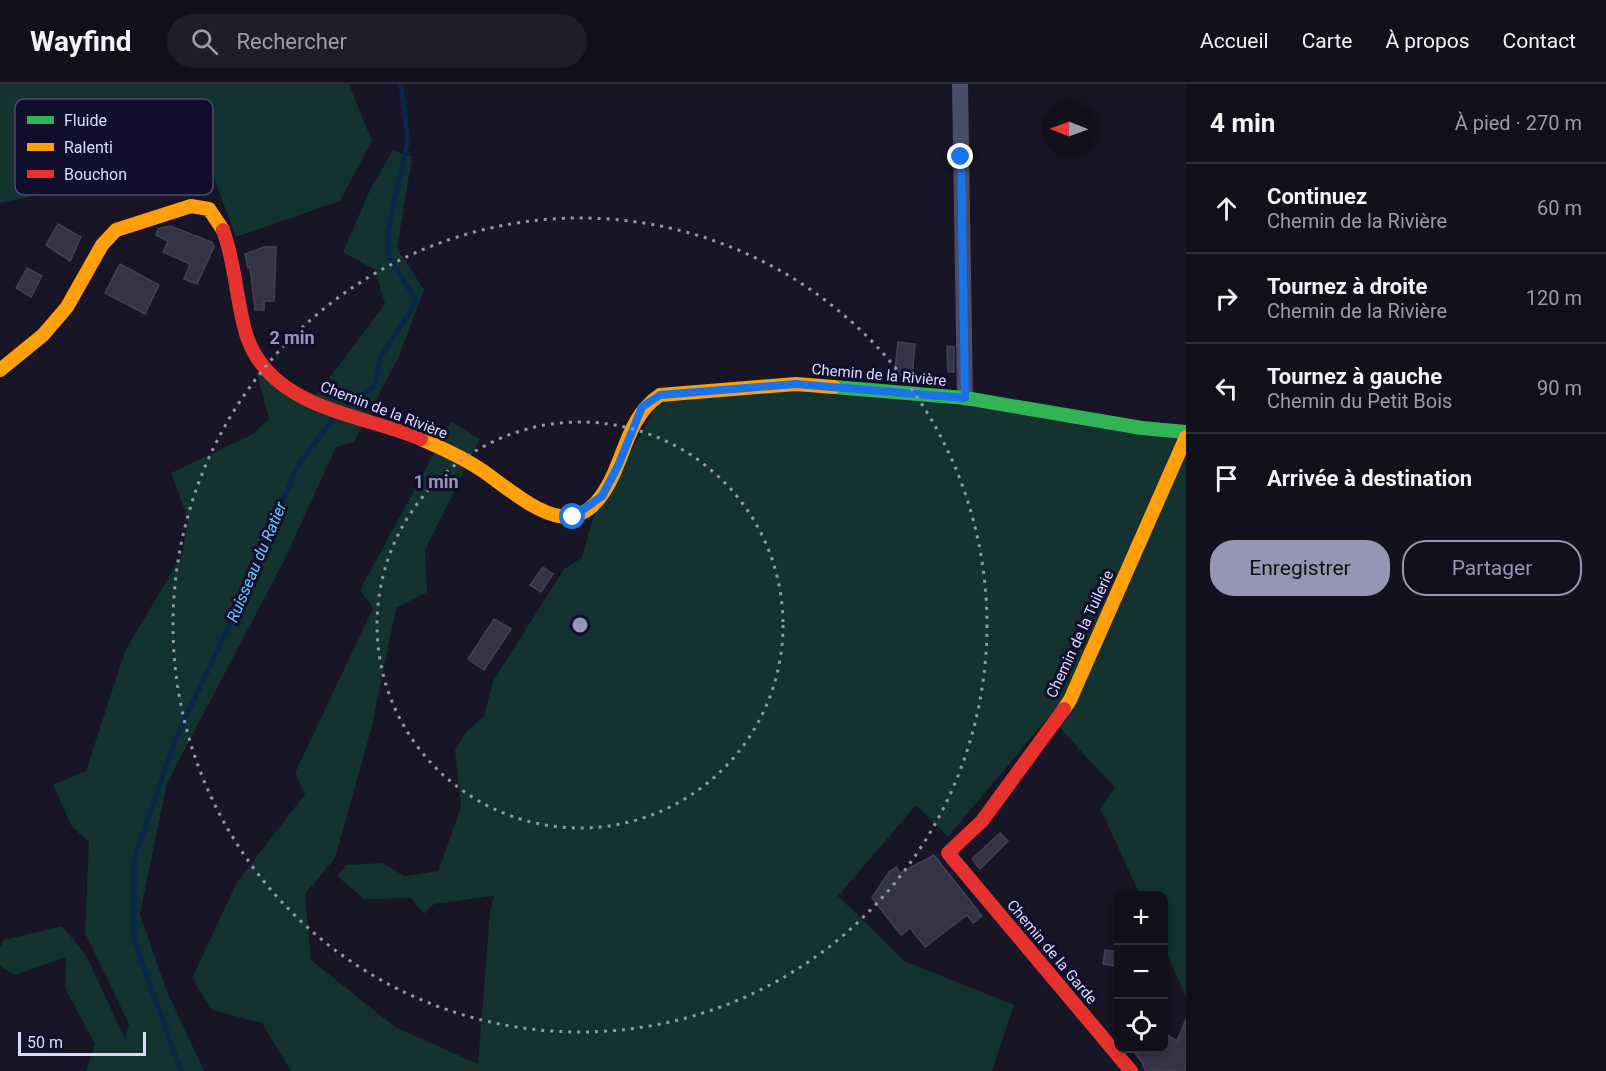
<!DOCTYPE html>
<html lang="fr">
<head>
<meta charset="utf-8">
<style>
	body { margin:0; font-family:Roboto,sans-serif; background:#1e1e29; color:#f1f3f6 }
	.controls { position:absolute; right:18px; bottom:18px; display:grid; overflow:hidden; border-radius:12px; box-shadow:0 3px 9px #0003 }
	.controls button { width:54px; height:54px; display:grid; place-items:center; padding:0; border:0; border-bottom:2px solid #30303b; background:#11101c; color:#f1f3f6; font:30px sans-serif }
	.compass { position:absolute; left:1042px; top:18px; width:54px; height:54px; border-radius:50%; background:#11101c; box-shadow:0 3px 9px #0003; rotate:271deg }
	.scale { position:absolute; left:18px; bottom:15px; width:128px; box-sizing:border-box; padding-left:6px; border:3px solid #dadaff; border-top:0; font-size:16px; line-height:21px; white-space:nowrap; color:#dadaff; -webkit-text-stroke:4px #110f2c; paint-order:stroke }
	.stop { position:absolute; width:18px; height:18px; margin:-14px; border:4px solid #1a73e8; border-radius:50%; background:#fff }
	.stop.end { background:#1a73e8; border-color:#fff; box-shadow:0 2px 6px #0008 }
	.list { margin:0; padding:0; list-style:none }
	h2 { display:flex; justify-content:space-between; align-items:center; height:78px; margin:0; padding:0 24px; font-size:26px }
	h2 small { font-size:20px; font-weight:400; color:#9c9da3 }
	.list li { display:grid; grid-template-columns:39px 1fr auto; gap:18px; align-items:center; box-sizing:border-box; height:90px; padding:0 24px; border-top:2px solid #30303b }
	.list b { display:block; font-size:22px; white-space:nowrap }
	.list p { margin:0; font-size:20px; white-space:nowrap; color:#9c9da3 }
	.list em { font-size:20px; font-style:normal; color:#9c9da3 }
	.actions { display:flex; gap:12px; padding:18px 24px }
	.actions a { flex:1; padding:14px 0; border:2px solid #9695b3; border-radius:24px; text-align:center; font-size:21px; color:#9695b3 }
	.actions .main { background:#9695b3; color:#111 }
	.icon { flex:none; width:33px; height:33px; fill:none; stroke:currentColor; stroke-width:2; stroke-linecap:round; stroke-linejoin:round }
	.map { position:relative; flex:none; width:1186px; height:987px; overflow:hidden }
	header { display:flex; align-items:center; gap:36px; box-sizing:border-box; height:84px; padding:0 30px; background:#11101c; border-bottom:2px solid #30303b }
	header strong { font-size:28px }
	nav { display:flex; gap:33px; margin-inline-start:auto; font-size:21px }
	.search { width:420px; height:54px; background:#1e1e29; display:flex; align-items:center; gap:15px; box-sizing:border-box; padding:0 21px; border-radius:33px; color:#9c9da3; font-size:22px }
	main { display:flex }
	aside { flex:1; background:#11101c }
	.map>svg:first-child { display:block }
	.green { fill:#133230 }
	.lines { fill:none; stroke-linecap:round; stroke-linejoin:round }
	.stream { stroke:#082749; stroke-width:5 }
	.building { fill:#353447; stroke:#424059; stroke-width:1.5 }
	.street { stroke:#4b4c67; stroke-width:16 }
	.fast { stroke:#30b455; stroke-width:14 }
	.slow { stroke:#ff9f0a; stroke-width:14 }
	.jam { stroke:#e5322d; stroke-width:14 }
	.route { stroke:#1a73e8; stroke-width:8 }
	.ring { fill:none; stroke:#9695b3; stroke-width:3; stroke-dasharray:3 6 }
	.labels { text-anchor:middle; stroke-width:6; stroke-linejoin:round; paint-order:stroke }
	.street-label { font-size:15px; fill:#dadaff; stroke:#110f2c }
	.water-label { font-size:16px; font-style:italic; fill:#68cbff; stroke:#110f2c }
	.key { fill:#110f2c; stroke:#4d4c6b; stroke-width:1.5 }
	.key-label { font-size:16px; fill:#dadaff }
	.centre { fill:#9695b3; stroke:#110f2c; stroke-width:3 }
	.ring-label { font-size:18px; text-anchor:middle; font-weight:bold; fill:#9695b3; stroke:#110f2c; stroke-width:6; stroke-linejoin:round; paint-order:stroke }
</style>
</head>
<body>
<header>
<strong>Wayfind</strong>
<div class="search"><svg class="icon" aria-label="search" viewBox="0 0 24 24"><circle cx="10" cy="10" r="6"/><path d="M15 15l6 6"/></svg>Rechercher</div>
<nav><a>Accueil</a><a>Carte</a><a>À propos</a><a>Contact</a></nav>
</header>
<main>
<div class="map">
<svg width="1186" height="987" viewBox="0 0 1186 987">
	<rect width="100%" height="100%" fill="#171526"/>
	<path class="green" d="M 0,0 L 349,0 L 372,57 L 340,117 L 236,153 L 207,76 L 0,119 Z
		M 393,66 L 412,73 L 397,164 L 424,206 L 399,272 L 354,358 L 336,363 L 285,475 L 167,699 L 140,830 L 166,905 L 204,987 L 86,987 L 95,960 L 65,904 L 66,873 L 15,891 L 0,882 L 0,863 L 4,856 L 62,842 L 86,871 L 125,955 L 129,940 L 85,849 L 89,758 L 72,743 L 53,701 L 86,687 L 125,567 L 182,471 L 188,435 L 171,389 L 251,351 L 269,335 L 256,286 L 308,322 L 385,220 L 375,186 L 343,168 L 370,106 Z
		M 795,305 L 967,322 L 1186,354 L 1186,913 L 1164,863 L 1164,812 L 1140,811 L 1100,724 L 1115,704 L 1049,632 L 948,753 L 916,721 L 838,812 L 904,877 L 1014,921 L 992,987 L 291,987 L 262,939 L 212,926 L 192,894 L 237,798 L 305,710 L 295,689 L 373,524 L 360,506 L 451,338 L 480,355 L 425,466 L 427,508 L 396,524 L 372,642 L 335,774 L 305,810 L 311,876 L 395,943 L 478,980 L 490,828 L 494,812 L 434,820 L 424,830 L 411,814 L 364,815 L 337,792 L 346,781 L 383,779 L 404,792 L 438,787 L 461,723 L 455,666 L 467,647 L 484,632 L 493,597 L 564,485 L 582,474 L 593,434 L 660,316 Z"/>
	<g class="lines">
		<path class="stream" d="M 348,323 L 374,303 L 381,272 L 417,217 L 388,172 L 388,146 L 408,56 L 401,0
			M 181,987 L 134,856 L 134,775 L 176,654 L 245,508 L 298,381 L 334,334"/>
	</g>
	<path class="building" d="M 58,140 L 81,153 L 70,177 L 46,161 Z
		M 170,142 L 212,158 L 214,163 L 197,200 L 184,195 L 190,180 L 163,168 L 168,157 L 156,151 L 158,145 Z
		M 264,163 L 276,163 L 274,217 L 264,217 L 264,226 L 255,226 L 250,183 L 248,184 L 245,170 Z
		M 120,180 L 159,201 L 145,230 L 105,209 Z
		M 27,184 L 42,192 L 31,213 L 16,204 Z
		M 898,258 L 915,260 L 912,295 L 894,294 Z
		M 947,262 L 954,263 L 954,288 L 948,288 Z
		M 543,483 L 553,490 L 541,508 L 530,501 Z
		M 494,535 L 511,545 L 484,586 L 468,575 Z
		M 1000,749 L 1008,757 L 980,785 L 972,775 Z
		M 934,771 L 982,832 L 973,839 L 967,831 L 925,863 L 910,844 L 901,851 L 872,814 L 889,788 L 896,783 L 900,789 Z
		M 1105,866 L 1119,868 L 1119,883 L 1103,880 Z
		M 1186,935 L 1186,987 L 1145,986 L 1142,978 L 1131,964 L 1164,964 L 1164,949 L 1177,957 Z"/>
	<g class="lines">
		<path class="street" d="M 960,0 L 965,314"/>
		<path class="fast" d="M 834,303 L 965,314 L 1142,344 L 1186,348"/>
		<path class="slow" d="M 0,286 L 43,251 L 67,223 L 102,161 L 116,146 L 191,122 L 209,125 L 223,146
			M 421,355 C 442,364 464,374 483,387 C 531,421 579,469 614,389 C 627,360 632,330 660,311 L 796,300 L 834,303
			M 1064,625 L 1070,616 L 1186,353"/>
		<path class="jam" d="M 223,146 C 236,181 236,218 247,253 C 272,325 361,330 421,355
			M 1064,625 L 982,737 L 948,769 L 1131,987"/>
	</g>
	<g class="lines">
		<path class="route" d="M 573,433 L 602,412 L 618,382 L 642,323 L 660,311 L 796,300 L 965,314 L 961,73"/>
	</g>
	<g class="ring">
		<circle cx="580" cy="541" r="203"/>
		<circle cx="580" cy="541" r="407"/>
	</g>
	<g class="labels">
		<g class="street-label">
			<text transform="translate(879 291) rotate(5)" y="5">Chemin de la Rivière</text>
			<text transform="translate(384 326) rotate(21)" y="5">Chemin de la Rivière</text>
			<text transform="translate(1080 550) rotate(-65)" y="5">Chemin de la Tuilerie</text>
			<text transform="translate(1052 868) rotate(50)" y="5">Chemin de la Garde</text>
		</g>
		<g class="water-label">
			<text transform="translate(256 478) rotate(-67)" y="6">Ruisseau du Ratier</text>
		</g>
	</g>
	<rect x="15" y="15" width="198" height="96" rx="9" class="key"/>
	<rect x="27" y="32" width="27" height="8" fill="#30b455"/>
	<rect x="27" y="59" width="27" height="8" fill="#ff9f0a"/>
	<rect x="27" y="86" width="27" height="8" fill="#e5322d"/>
	<g class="key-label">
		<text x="64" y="42">Fluide</text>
		<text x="64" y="69">Ralenti</text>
		<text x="64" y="96">Bouchon</text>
	</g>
	<circle cx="580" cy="541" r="9" class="centre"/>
	<g class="ring-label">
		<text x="292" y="260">2 min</text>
		<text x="436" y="404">1 min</text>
	</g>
</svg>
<div class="controls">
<button>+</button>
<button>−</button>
<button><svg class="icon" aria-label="locate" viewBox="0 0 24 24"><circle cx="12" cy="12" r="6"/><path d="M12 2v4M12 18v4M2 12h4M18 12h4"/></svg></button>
</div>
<svg class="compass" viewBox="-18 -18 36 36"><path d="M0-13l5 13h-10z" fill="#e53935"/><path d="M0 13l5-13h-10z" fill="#9c9da3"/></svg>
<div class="scale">50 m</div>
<div class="stop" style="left:573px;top:433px"></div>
<div class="stop end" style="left:961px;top:73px"></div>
</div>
<aside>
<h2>4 min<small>À pied · 270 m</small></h2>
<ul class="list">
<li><svg class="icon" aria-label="ahead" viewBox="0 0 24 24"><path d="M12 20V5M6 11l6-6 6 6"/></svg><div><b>Continuez</b><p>Chemin de la Rivière</p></div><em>60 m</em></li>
<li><svg class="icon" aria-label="right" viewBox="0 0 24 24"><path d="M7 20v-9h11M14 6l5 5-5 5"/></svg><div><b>Tournez à droite</b><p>Chemin de la Rivière</p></div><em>120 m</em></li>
<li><svg class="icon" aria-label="left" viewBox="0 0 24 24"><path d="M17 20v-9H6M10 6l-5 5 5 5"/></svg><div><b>Tournez à gauche</b><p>Chemin du Petit Bois</p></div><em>90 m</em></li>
<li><svg class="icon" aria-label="arrive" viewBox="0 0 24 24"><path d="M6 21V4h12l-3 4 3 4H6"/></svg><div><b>Arrivée à destination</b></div></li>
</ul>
<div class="actions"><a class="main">Enregistrer</a><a>Partager</a></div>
</aside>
</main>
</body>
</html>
